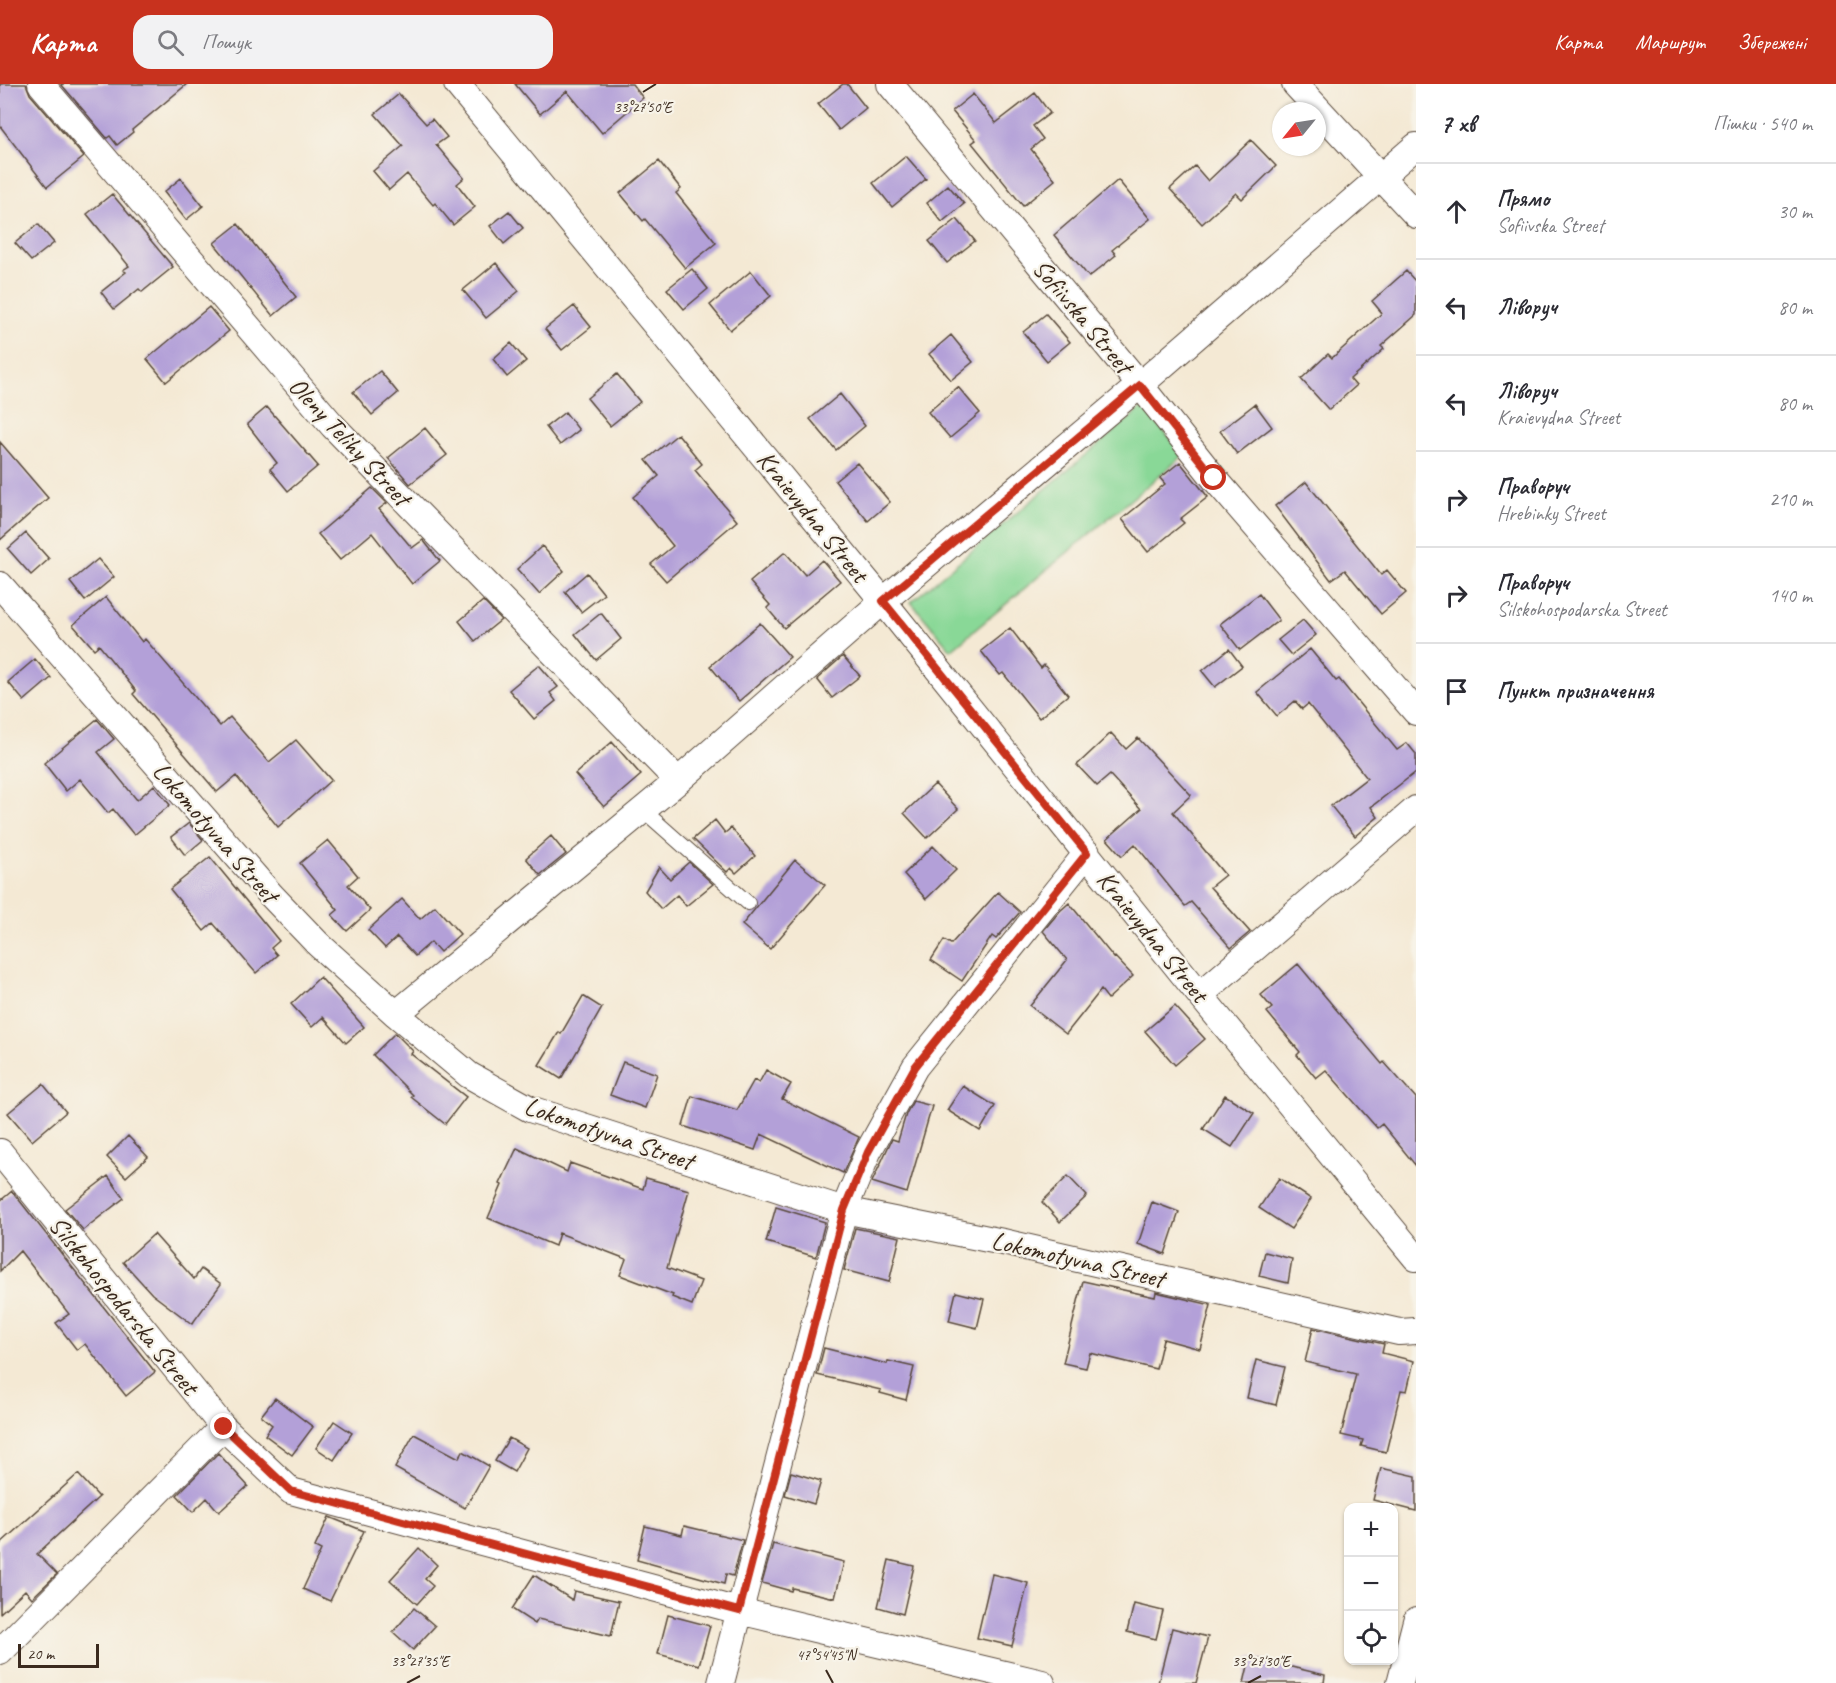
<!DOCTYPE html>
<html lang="uk">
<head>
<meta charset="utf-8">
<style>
	body { margin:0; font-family:Caveat,sans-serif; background:#f2f2f3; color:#2b2b33 }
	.controls { position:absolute; right:18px; bottom:18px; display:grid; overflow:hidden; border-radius:12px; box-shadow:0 2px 4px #0004 }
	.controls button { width:54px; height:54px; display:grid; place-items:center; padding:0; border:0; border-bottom:2px solid #e1e1e2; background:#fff; color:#2b2b33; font:30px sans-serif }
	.compass { position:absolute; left:1272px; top:18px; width:54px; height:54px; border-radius:50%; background:#fff; box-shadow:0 2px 4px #0004; rotate:240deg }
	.scale { position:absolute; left:18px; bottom:15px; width:81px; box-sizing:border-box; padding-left:6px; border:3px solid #3b2a1e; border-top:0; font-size:16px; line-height:21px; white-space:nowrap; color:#3b2a1e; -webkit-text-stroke:4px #f7f3e8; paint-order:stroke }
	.stop { position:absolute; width:18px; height:18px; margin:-14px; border:4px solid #c8321e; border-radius:50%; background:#fff }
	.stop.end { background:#c8321e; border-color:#fff; box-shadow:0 2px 6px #0008 }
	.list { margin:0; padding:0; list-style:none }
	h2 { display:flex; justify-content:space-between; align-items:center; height:78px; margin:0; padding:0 24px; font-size:26px }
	h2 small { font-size:20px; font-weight:400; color:#7c7c81 }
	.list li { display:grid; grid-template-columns:39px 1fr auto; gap:18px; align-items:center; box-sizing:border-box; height:96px; padding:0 24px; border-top:2px solid #e1e1e2 }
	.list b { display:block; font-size:22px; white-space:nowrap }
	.list p { margin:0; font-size:20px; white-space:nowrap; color:#7c7c81 }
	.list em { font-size:20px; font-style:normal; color:#7c7c81 }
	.icon { flex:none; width:33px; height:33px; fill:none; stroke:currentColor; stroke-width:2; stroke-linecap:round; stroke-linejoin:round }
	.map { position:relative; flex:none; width:1416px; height:1599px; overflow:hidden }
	header { display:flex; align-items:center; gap:36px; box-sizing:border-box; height:84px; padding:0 30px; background:#c8321e; color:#fff }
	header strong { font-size:28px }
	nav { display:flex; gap:33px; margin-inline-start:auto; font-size:21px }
	.search { width:420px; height:54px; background:#f2f2f3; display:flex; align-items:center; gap:15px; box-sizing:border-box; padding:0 21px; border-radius:18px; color:#7c7c81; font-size:22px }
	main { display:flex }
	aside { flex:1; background:#fff }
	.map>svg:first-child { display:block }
	.green { fill:#89d897; stroke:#62815a; stroke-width:1.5 }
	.building { fill:#b3a0d8 }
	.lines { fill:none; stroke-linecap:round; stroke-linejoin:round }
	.service-casing { stroke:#574739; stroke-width:16 }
	.minor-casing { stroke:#574739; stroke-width:28 }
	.service { stroke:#fff; stroke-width:14 }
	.minor { stroke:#fff; stroke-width:26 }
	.route { stroke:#c8321e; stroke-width:8 }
	.ticks { fill:none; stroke:#3b2a1e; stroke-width:2 }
	.labels { text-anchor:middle; stroke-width:4.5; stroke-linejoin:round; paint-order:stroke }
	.street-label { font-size:26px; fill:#3b2a1e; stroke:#f7f3e8 }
	.ticks-label { font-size:15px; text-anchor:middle; fill:#3b2a1e; stroke:#f7f3e8; stroke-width:4.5; stroke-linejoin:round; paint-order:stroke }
</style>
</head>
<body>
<header>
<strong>Карта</strong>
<div class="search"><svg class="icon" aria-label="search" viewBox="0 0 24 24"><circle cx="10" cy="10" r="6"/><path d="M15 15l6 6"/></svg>Пошук</div>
<nav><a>Карта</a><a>Маршрут</a><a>Збережені</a></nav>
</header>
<main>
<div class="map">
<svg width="1416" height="1599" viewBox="0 0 1416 1599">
	<rect width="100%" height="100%" fill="#f7f3e8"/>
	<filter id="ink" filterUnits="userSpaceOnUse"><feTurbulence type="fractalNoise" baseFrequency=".0167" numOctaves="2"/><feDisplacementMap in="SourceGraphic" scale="12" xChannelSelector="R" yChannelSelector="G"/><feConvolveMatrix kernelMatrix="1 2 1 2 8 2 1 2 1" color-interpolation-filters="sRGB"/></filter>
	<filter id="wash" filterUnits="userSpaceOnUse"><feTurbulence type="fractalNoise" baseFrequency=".008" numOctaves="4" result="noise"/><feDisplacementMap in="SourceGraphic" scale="24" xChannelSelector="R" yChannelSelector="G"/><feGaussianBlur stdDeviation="1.35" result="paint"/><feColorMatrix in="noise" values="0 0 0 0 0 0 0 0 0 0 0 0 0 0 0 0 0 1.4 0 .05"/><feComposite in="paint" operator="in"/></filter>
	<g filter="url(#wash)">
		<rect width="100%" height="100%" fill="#f4e9d4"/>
		<path class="green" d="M 1143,323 L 1184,371 L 951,566 L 911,518 Z"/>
		<g id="blocks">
			<path class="building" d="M 0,0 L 26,0 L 30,10 L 84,73 L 47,103 L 0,42 Z
				M 61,0 L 187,0 L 132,46 L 133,48 L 117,61 L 110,52 L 107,54 Z
				M 515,0 L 632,0 L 643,14 L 602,49 L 567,7 L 540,30 Z
				M 843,0 L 847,0 L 866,24 L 839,46 L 818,20 Z
				M 1035,9 L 1050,29 L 1033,42 L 1043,55 L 1031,65 L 1055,96 L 1023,122 L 972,59 L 976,56 L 952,27 L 973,10 L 996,39 Z
				M 399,10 L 426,40 L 432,35 L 447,53 L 436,61 L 464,94 L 457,100 L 475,123 L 453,141 L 435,119 L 433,121 L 407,90 L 389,106 L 373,87 L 403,62 L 375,30 Z
				M 1251,56 L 1276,82 L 1242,115 L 1236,109 L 1202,140 L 1170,105 L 1195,82 L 1208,97 Z
				M 906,72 L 926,95 L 892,123 L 873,99 Z
				M 659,77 L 681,105 L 676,109 L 716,159 L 685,184 L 645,135 L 643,137 L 620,109 Z
				M 181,94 L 203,122 L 186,136 L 164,108 Z
				M 1118,96 L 1150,135 L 1112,166 L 1116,171 L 1089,193 L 1054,151 Z
				M 948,101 L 964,120 L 942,138 L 927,119 Z
				M 112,110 L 173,183 L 142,208 L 139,205 L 114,225 L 101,208 L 126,188 L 123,186 L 129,182 L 87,130 Z
				M 509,127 L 523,144 L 504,160 L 490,142 Z
				M 957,135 L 975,157 L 947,179 L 929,157 Z
				M 38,140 L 54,159 L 31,177 L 15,159 Z
				M 238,140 L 296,213 L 273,232 L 214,159 Z
				M 496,179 L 519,207 L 486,234 L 463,206 Z
				M 692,185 L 708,205 L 684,225 L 667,205 Z
				M 751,187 L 771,212 L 730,246 L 710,221 Z
				M 1406,187 L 1416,198 L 1416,231 L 1381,262 L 1384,265 L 1350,295 L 1356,302 L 1329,326 L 1301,295 L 1328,270 L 1332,274 L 1382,229 L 1372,217 Z
				M 574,222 L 591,243 L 562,266 L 545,245 Z
				M 209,223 L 229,247 L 166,298 L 147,275 Z
				M 1046,230 L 1070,258 L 1047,277 L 1023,248 Z
				M 951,251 L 973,278 L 951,296 L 929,270 Z
				M 511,259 L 526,277 L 507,293 L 493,275 Z
				M 380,287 L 398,309 L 372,331 L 353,308 Z
				M 617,290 L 640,318 L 610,342 L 587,314 Z
				M 958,303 L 980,329 L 950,354 L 928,328 Z
				M 840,310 L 865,342 L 836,366 L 810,335 Z
				M 1255,320 L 1272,343 L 1237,370 L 1220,347 Z
				M 267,323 L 318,382 L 288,407 L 270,385 L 277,379 L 247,340 Z
				M 565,328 L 579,346 L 560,361 L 546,343 Z
				M 425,344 L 447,371 L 410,400 L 388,374 Z
				M 678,350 L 702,380 L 695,386 L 737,437 L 666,497 L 651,480 L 673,462 L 633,413 L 659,392 L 646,376 Z
				M 0,358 L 48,414 L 0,456 Z
				M 1180,378 L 1208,413 L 1180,435 L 1184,439 L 1148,468 L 1122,435 L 1165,400 L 1160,394 Z
				M 857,379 L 890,418 L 868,437 L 835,397 Z
				M 1306,398 L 1381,491 L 1387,486 L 1406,509 L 1381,530 L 1345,486 L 1331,496 L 1275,422 Z
				M 372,404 L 387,419 L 379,425 L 412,464 L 423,456 L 440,477 L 412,500 L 372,449 L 340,476 L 318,450 Z
				M 26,449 L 49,475 L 31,491 L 8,465 Z
				M 542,462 L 564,487 L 539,510 L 517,485 Z
				M 785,468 L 805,491 L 822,476 L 840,497 L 784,544 L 767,524 L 770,521 L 750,498 Z
				M 98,475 L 114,493 L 85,517 L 70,498 Z
				M 587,489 L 604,510 L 581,528 L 565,508 Z
				M 1259,510 L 1279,536 L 1240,566 L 1220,540 Z
				M 106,513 L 142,558 L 145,555 L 220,642 L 230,633 L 269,678 L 296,656 L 331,696 L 278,743 L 236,692 L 217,708 L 133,610 L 136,607 L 99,561 L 94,565 L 73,541 Z
				M 483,517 L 501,536 L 475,557 L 459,537 Z
				M 601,529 L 621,555 L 596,576 L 575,550 Z
				M 1303,536 L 1316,551 L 1291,571 L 1278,556 Z
				M 760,539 L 790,573 L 739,617 L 710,582 Z
				M 1010,544 L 1041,584 L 1044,581 L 1068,611 L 1039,634 L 1003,589 L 1000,591 L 981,567 Z
				M 1229,565 L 1242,582 L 1215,603 L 1202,587 Z
				M 1310,565 L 1336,597 L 1339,595 L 1397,666 L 1407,659 L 1416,670 L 1416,688 L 1371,723 L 1378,733 L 1355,752 L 1331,722 L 1367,694 L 1308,620 L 1302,625 L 1295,617 L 1277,632 L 1257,608 Z
				M 843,572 L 860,592 L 832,614 L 817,595 Z
				M 35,575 L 51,594 L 24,617 L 8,598 Z
				M 539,581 L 558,603 L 550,609 L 556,617 L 534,635 L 509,606 Z
				M 97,635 L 114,655 L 98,668 L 137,716 L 154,701 L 170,721 L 134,751 L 113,725 L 108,729 L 80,695 L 66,707 L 44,679 Z
				M 1111,649 L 1126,665 L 1138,654 L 1191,711 L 1173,728 L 1225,791 L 1210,803 L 1250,848 L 1231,864 L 1191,818 L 1185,822 L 1135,760 L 1122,772 L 1107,755 L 1141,725 L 1110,691 L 1097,702 L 1077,681 Z
				M 612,658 L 641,691 L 604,723 L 575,690 Z
				M 935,700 L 958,725 L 927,754 L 904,729 Z
				M 715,736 L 725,749 L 731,744 L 755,772 L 736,789 L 731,784 L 727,788 L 693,755 Z
				M 189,739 L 203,756 L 185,771 L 171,753 Z
				M 551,752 L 566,770 L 540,791 L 526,774 Z
				M 328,756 L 358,792 L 348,801 L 370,826 L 347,847 L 332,831 L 338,826 L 300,779 Z
				M 933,762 L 956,786 L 926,815 L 904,790 Z
				M 210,773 L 279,857 L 271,864 L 277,871 L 256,889 L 213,839 L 204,847 L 170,805 Z
				M 795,776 L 825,801 L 770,865 L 742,841 Z
				M 689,778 L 713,800 L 686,822 L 677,811 L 661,825 L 645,807 L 659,783 L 670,795 Z
				M 998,808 L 1020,828 L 996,855 L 992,852 L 962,897 L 931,876 L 944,856 L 951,860 Z
				M 402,815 L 420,835 L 435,822 L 460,850 L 440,868 L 431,858 L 415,872 L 397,853 L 385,864 L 368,846 Z
				M 1069,819 L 1114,874 L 1115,873 L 1133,892 L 1108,915 L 1101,906 L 1066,950 L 1030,922 L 1067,876 L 1043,847 L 1060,827 Z
				M 1298,880 L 1382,980 L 1384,978 L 1416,1014 L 1416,1082 L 1382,1040 L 1377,1044 L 1326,986 L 1316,994 L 1297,971 L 1300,968 L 1267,928 L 1272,924 L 1261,911 Z
				M 320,893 L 364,943 L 346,959 L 323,933 L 312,943 L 291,920 Z
				M 583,912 L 602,924 L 561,995 L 539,981 L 559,948 L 561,950 Z
				M 1175,922 L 1205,955 L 1175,981 L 1145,947 Z
				M 395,949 L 413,967 L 411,970 L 466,1013 L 445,1040 L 411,1013 L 413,1011 L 373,971 Z
				M 623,978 L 657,990 L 645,1024 L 610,1011 Z
				M 766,986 L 791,1000 L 782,1015 L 859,1053 L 843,1089 L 761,1050 L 755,1066 L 683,1042 L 692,1012 L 737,1026 L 754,996 L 759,999 Z
				M 43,1000 L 66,1028 L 32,1057 L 8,1029 Z
				M 963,1002 L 995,1022 L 980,1047 L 947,1026 Z
				M 1225,1011 L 1254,1029 L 1232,1063 L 1203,1045 Z
				M 913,1017 L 932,1022 L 907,1109 L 872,1098 L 892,1055 L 898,1057 L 906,1030 Z
				M 128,1052 L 148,1073 L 126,1093 L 107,1073 Z
				M 517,1064 L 567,1088 L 570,1079 L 643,1105 L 646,1094 L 689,1106 L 667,1184 L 701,1197 L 692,1221 L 672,1213 L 673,1211 L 620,1191 L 626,1175 L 559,1149 L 555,1162 L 488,1134 L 502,1101 L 500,1100 Z
				M 108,1092 L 124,1114 L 83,1146 L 65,1125 Z
				M 1068,1092 L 1087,1112 L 1060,1138 L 1042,1118 Z
				M 1279,1094 L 1311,1115 L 1291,1145 L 1259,1124 Z
				M 12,1107 L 155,1288 L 126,1312 L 85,1260 L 77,1266 L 56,1239 L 69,1230 L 20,1167 L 0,1187 L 0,1117 Z
				M 1152,1118 L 1179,1128 L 1165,1170 L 1138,1160 Z
				M 776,1123 L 825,1138 L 816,1173 L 766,1158 Z
				M 855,1144 L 900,1153 L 889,1198 L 844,1186 Z
				M 154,1150 L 194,1195 L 201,1185 L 221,1200 L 192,1240 L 152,1210 L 123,1178 Z
				M 1265,1168 L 1292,1175 L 1288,1199 L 1259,1192 Z
				M 1083,1197 L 1155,1213 L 1156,1208 L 1211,1221 L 1200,1265 L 1163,1255 L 1156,1285 L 1090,1269 L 1086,1284 L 1063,1279 Z
				M 956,1208 L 984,1215 L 977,1244 L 949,1237 Z
				M 1313,1244 L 1384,1260 L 1382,1269 L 1414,1277 L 1407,1307 L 1401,1306 L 1386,1368 L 1361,1362 L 1363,1356 L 1341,1351 L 1356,1290 L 1305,1278 Z
				M 824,1264 L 887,1280 L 888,1277 L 914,1283 L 906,1316 L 880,1309 L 881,1306 L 817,1291 Z
				M 1256,1276 L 1285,1283 L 1276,1321 L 1247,1314 Z
				M 275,1314 L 313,1343 L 292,1371 L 265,1351 L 272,1341 L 261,1332 Z
				M 334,1337 L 352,1349 L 334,1376 L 316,1364 Z
				M 414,1350 L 459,1374 L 463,1367 L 489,1382 L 465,1424 L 395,1384 Z
				M 509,1354 L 527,1364 L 514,1388 L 495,1377 Z
				M 218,1369 L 248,1402 L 219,1428 L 207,1414 L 193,1428 L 177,1411 Z
				M 1381,1384 L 1416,1392 L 1416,1427 L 1373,1416 Z
				M 791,1388 L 821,1397 L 814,1420 L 785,1411 Z
				M 78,1390 L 99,1413 L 37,1470 L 57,1490 L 32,1514 L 25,1506 L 0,1529 L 0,1460 Z
				M 329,1433 L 364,1447 L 330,1517 L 303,1505 L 321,1466 L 315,1463 Z
				M 645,1442 L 682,1451 L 684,1442 L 743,1456 L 733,1492 L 726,1490 L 724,1500 L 637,1476 Z
				M 773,1460 L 844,1478 L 835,1514 L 792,1504 L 791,1507 L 762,1499 Z
				M 419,1464 L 437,1481 L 425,1495 L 433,1502 L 417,1520 L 390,1496 Z
				M 889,1476 L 914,1482 L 903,1530 L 878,1523 Z
				M 992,1490 L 1028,1499 L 1012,1562 L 977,1554 Z
				M 534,1491 L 572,1516 L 574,1507 L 619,1517 L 611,1552 L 538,1535 L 535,1540 L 512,1525 Z
				M 1134,1520 L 1163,1527 L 1156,1555 L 1127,1548 Z
				M 414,1524 L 435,1542 L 413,1566 L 393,1548 Z
				M 668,1531 L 710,1542 L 699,1581 L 658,1570 Z
				M 1172,1544 L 1208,1553 L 1196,1599 L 1158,1599 Z
				M 1250,1573 L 1325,1591 L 1324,1599 L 1244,1599 Z"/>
		</g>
	</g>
	<g filter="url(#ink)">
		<use href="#blocks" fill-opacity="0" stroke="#574739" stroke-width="1.5"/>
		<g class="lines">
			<defs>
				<path id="service" d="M 643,726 L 748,819"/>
				<path id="minor" d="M 41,0 L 333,342 L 678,697
					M 457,0 L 883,517 L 1200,911 L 1416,1174
					M 890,0 L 1140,301 L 1214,394 L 1416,628
					M 1295,0 L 1416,131
					M 0,501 L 271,811 L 318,860 L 396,930 L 469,991 L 530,1025 L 844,1126 L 1003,1158 L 1399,1248 L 1416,1247
					M 1200,911 L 1416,725
					M 396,930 L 678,697 L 883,517 L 1140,301 L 1416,62
					M 0,1068 L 223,1343 L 291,1407 L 739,1527 L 1042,1599
					M 0,1568 L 223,1343
					M 721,1599 L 844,1126 L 868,1068 L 915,983 L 1087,769
					M 1400,1599 L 1416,1537"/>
			</defs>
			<use href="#service" class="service-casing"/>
			<use href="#minor" class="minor-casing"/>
			<use href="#service" class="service"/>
			<use href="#minor" class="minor"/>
		</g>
	</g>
	<g class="lines" filter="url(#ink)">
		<path class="route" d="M 224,1343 L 291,1407 L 739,1527 L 844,1126 L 868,1068 L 915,983 L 1087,769 L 883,517 L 1140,301 L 1214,394"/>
	</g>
	<path class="ticks" d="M 643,8 L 656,0M 826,1586 L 833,1599M 407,1599 L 420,1592M 1248,1599 L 1261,1592"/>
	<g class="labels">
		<g class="street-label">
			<text transform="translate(1083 232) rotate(50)" y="9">Sofiivska Street</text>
			<text transform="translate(350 357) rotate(47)" y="9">Oleny Telihy Street</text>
			<text transform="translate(813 432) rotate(51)" y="9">Kraievydna Street</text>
			<text transform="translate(216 748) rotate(49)" y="9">Lokomotyvna Street</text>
			<text transform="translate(1153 852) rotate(51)" y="9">Kraievydna Street</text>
			<text transform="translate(609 1049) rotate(19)" y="9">Lokomotyvna Street</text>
			<text transform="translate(1078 1175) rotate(13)" y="9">Lokomotyvna Street</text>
			<text transform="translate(124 1221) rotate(51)" y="9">Silskohospodarska Street</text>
		</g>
	</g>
	<g class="ticks-label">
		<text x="643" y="28">33°27'50"E</text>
		<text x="826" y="1576">47°54'45"N</text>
		<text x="420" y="1582">33°27'35"E</text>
		<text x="1261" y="1582">33°27'30"E</text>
	</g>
</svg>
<div class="controls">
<button>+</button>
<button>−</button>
<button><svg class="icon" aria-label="locate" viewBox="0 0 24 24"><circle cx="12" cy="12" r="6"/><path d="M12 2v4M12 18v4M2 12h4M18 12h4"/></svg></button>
</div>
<svg class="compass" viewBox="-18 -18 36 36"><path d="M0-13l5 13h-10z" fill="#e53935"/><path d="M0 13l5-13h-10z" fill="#7c7c81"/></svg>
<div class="scale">20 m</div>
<div class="stop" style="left:1214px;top:394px"></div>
<div class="stop end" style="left:224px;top:1343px"></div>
</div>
<aside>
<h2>7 хв<small>Пішки · 540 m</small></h2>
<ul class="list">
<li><svg class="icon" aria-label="ahead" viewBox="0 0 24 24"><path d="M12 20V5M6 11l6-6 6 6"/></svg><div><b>Прямо</b><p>Sofiivska Street</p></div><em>30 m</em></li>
<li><svg class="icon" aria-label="left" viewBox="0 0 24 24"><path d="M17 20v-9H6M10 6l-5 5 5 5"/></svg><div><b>Ліворуч</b></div><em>80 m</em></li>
<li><svg class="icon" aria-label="left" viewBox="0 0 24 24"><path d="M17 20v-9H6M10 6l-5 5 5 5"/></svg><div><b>Ліворуч</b><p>Kraievydna Street</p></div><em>80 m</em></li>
<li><svg class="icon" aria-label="right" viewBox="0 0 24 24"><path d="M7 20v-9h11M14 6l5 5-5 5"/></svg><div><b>Праворуч</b><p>Hrebinky Street</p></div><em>210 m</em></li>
<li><svg class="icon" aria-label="right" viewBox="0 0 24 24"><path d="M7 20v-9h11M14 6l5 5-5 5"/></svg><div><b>Праворуч</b><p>Silskohospodarska Street</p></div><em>140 m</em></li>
<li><svg class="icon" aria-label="arrive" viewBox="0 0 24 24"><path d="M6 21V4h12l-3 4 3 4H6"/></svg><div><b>Пункт призначення</b></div></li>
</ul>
</aside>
</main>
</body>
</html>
